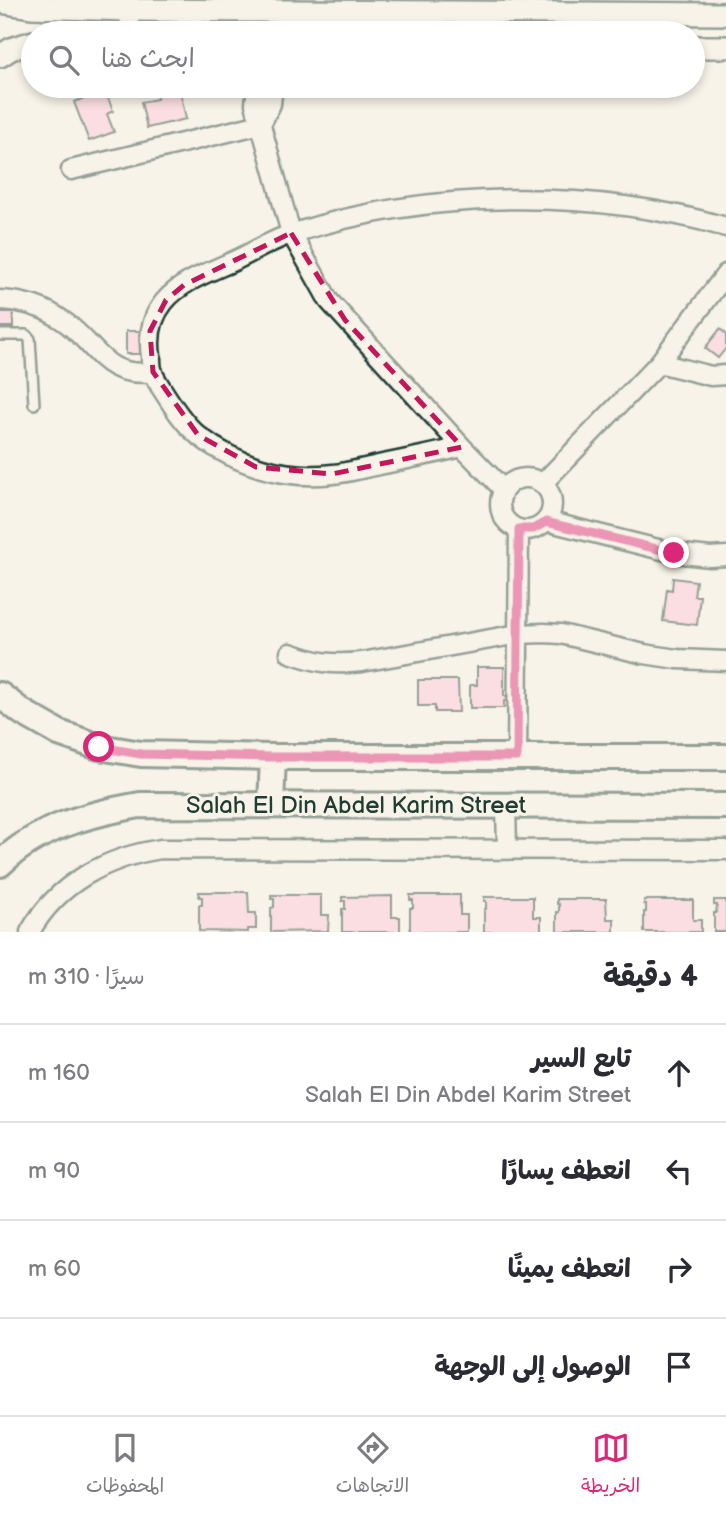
<!DOCTYPE html>
<html lang="ar">
<head>
<meta charset="utf-8">
<style>
	body { margin:0; font-family:"Balsamiq Sans","Playpen Sans Arabic",sans-serif; background:#f7f7f7; color:#2b2b33; direction:rtl }
	.stop { position:absolute; width:21px; height:21px; margin:-16px; border:5px solid #db2777; border-radius:50%; background:#fff }
	.stop.end { background:#db2777; border-color:#fff; box-shadow:0 2px 7px #0008 }
	.list { margin:0; padding:0; list-style:none }
	h2 { display:flex; justify-content:space-between; align-items:center; height:91px; margin:0; padding:0 28px; font-size:30px }
	h2 small { font-size:23px; font-weight:400; color:#7c7c81 }
	.list li { display:grid; grid-template-columns:46px 1fr auto; gap:21px; align-items:center; box-sizing:border-box; height:98px; padding:0 28px; border-top:2px solid #e1e1e2 }
	.list b { display:block; font-size:26px; white-space:nowrap }
	.list p { margin:0; font-size:23px; white-space:nowrap; color:#7c7c81 }
	.list em { font-size:23px; font-style:normal; color:#7c7c81 }
	.icon { flex:none; width:38px; height:38px; fill:none; stroke:currentColor; stroke-width:2; stroke-linecap:round; stroke-linejoin:round }
	.map { position:relative; flex:none; width:726px; height:932px; overflow:hidden; direction:ltr }
	.search { position:absolute; background:#fff; box-shadow:0 4px 10px #0003; left:21px; right:21px; top:21px; height:77px; display:flex; align-items:center; gap:18px; box-sizing:border-box; padding:0 24px; border-radius:38px; color:#7c7c81; font-size:26px }
	.sheet { height:483px; background:#fff }
	nav { display:flex; justify-content:space-around; align-items:center; box-sizing:border-box; height:98px; border-top:2px solid #e1e1e2; background:#fff; font-size:19px; color:#7c7c81 }
	nav a { display:grid; justify-items:center; gap:4px }
	nav .on { color:#db2777 }
	.map>svg:first-child { display:block }
	.building { fill:#fdc5db; stroke:#1f3d34; stroke-width:2 }
	.lines { fill:none; stroke-linecap:round; stroke-linejoin:round }
	.service-casing { stroke:#1f3d34; stroke-width:14 }
	.minor-casing { stroke:#1f3d34; stroke-width:23 }
	.tertiary-casing { stroke:#1f3d34; stroke-width:26 }
	.secondary-casing { stroke:#1f3d34; stroke-width:30 }
	.service { stroke:#f7f3e8; stroke-width:9 }
	.minor { stroke:#f7f3e8; stroke-width:18 }
	.tertiary { stroke:#f7f3e8; stroke-width:21 }
	.secondary { stroke:#f7f3e8; stroke-width:24 }
	.route { stroke:#db2777; stroke-width:9 }
	.marked { fill:none; stroke:#c2185b; stroke-width:5; stroke-dasharray:14 9; stroke-linejoin:round }
	.labels { text-anchor:middle; stroke-width:6; stroke-linejoin:round; paint-order:stroke }
	.street-label { font-size:24px; fill:#1f3d34; stroke:#f7f3e8 }
</style>
</head>
<body>
<div class="map">
<svg width="726" height="932" viewBox="0 0 726 932">
	<rect width="100%" height="100%" fill="#f7f3e8"/>
	<filter id="ink" filterUnits="userSpaceOnUse"><feTurbulence type="fractalNoise" baseFrequency=".0143" numOctaves="2"/><feDisplacementMap in="SourceGraphic" scale="14" xChannelSelector="R" yChannelSelector="G"/><feConvolveMatrix kernelMatrix="1 2 1 2 8 2 1 2 1" color-interpolation-filters="sRGB"/></filter>
	<g filter="url(#ink)">
		<path class="building" d="M 179,86 L 186,119 L 147,128 L 141,102 L 157,99 L 156,92 Z
			M 105,90 L 113,111 L 107,114 L 114,132 L 89,141 L 74,102 Z
			M 0,312 L 13,312 L 13,327 L 0,327 Z
			M 720,329 L 726,334 L 726,348 L 718,358 L 705,348 Z
			M 126,331 L 144,331 L 144,354 L 126,354 Z
			M 673,578 L 696,581 L 694,596 L 700,596 L 697,625 L 663,621 L 667,589 L 672,590 Z
			M 477,667 L 504,667 L 504,696 L 508,696 L 508,701 L 504,701 L 504,708 L 470,708 L 470,685 L 477,685 Z
			M 418,680 L 458,680 L 459,712 L 435,712 L 435,706 L 418,706 Z
			M 199,892 L 248,892 L 249,913 L 256,913 L 256,929 L 248,929 L 248,932 L 199,931 L 199,905 L 202,905 L 202,897 L 199,897 Z
			M 271,895 L 321,895 L 321,915 L 329,915 L 328,931 L 271,932 L 271,908 L 274,907 L 274,899 L 271,899 Z
			M 410,895 L 460,895 L 460,915 L 467,915 L 467,932 L 410,932 L 410,908 L 413,908 L 413,900 L 410,900 Z
			M 392,896 L 392,917 L 400,917 L 400,932 L 342,932 L 342,909 L 345,909 L 345,901 L 342,901 L 342,897 Z
			M 484,897 L 533,897 L 533,917 L 541,917 L 541,932 L 484,932 L 484,909 L 486,909 L 486,901 L 484,901 Z
			M 557,899 L 606,899 L 607,919 L 614,919 L 614,932 L 557,932 L 557,912 L 559,912 L 559,904 L 557,904 Z
			M 644,900 L 693,900 L 693,920 L 701,920 L 701,932 L 644,932 L 644,912 L 646,912 L 646,904 L 644,904 Z
			M 714,900 L 726,900 L 726,932 L 714,932 L 714,913 L 716,913 L 717,905 L 714,905 Z"/>
		<g class="lines">
			<defs>
				<path id="service" d="M 0,335 L 26,335 L 30,339 L 34,404"/>
				<path id="minor" d="M 129,0 L 130,33
					M 257,86 L 255,104 L 291,233 L 329,301 L 462,447 L 504,490
					M 71,170 L 261,124 L 271,104 L 273,86
					M 0,300 C 22,301 44,307 62,320 C 97,343 102,379 153,372
					M 659,363 L 711,376 L 726,375
					M 462,447 C 433,454 403,460 374,466 C 360,469 346,473 333,474 C 286,480 236,465 199,436 C 183,423 171,403 160,386 C 158,382 154,377 153,372 C 151,368 151,361 151,356 C 148,336 151,318 164,302 C 181,281 212,271 236,260 C 255,251 274,239 294,233 C 428,190 591,188 726,227
					M500 504a26 26 0 1 1 52 0a26 26 0 1 1-52 0Z
					M 543,483 L 659,363 L 726,274
					M 546,521 L 674,553 L 710,557 L 726,556
					M 290,653 C 318,663 332,665 362,662 L 518,634 L 544,633 L 561,634 L 644,654 L 677,659 L 726,661
					M 517,757 L 519,529
					M 506,806 L 507,849
					M 30,932 C 57,883 108,857 161,849 L 726,850"/>
				<path id="tertiary" d="M 0,2 L 31,7 L 129,10 L 726,14
					M 693,47 L 726,47
					M 0,56 L 11,49 L 33,42"/>
				<path id="secondary" d="M 0,695 L 22,712 L 59,733 L 99,747 L 141,754 L 273,757 L 726,757
					M 271,805 L 273,757
					M 0,864 C 38,827 89,814 140,805 L 726,806"/>
			</defs>
			<use href="#service" class="service-casing"/>
			<use href="#minor" class="minor-casing"/>
			<use href="#tertiary" class="tertiary-casing"/>
			<use href="#secondary" class="secondary-casing"/>
			<use href="#service" class="service"/>
			<use href="#minor" class="minor"/>
			<use href="#tertiary" class="tertiary"/>
			<use href="#secondary" class="secondary"/>
		</g>
	</g>
	<g class="lines" filter="url(#ink)">
		<path class="route" d="M 99,747 L 141,754 L 273,757 L 517,757 L 519,529 L 533,529 L 546,522 L 674,553"/>
	</g>
	<path d="M0 0H726V932H0ZM 291,233 L 345,320 L 462,447 L 332,474 L 256,467 L 198,435 L 153,372 L 150,331 L 166,300 L 184,285 Z" fill="#f7f3e8" fill-opacity=".55" fill-rule="evenodd"/>
	<path class="marked" d="M 291,233 L 345,320 L 462,447 L 332,474 L 256,467 L 198,435 L 153,372 L 150,331 L 166,300 L 184,285 Z"/>
	<g class="labels">
		<g class="street-label">
			<text x="356" y="813">Salah El Din Abdel Karim Street</text>
		</g>
	</g>
</svg>
<div class="stop" style="left:99px;top:747px"></div>
<div class="stop end" style="left:674px;top:553px"></div>
<div class="search"><svg class="icon" aria-label="search" viewBox="0 0 24 24"><circle cx="10" cy="10" r="6"/><path d="M15 15l6 6"/></svg>ابحث هنا</div>
</div>
<section class="sheet">
<h2>4 دقيقة<small>سيرًا · 310 m</small></h2>
<ul class="list">
<li><svg class="icon" aria-label="ahead" viewBox="0 0 24 24"><path d="M12 20V5M6 11l6-6 6 6"/></svg><div><b>تابع السير</b><p>Salah El Din Abdel Karim Street</p></div><em>160 m</em></li>
<li><svg class="icon" aria-label="left" viewBox="0 0 24 24"><path d="M17 20v-9H6M10 6l-5 5 5 5"/></svg><div><b>انعطف يسارًا</b></div><em>90 m</em></li>
<li><svg class="icon" aria-label="right" viewBox="0 0 24 24"><path d="M7 20v-9h11M14 6l5 5-5 5"/></svg><div><b>انعطف يمينًا</b></div><em>60 m</em></li>
<li><svg class="icon" aria-label="arrive" viewBox="0 0 24 24"><path d="M6 21V4h12l-3 4 3 4H6"/></svg><div><b>الوصول إلى الوجهة</b></div></li>
</ul>
</section>
<nav>
<a class="on"><svg class="icon" aria-label="map" viewBox="0 0 24 24"><path d="M3 6l6-2 6 2 6-2v14l-6 2-6-2-6 2zM9 4v14M15 6v14"/></svg>الخريطة</a>
<a><svg class="icon" aria-label="directions" viewBox="0 0 24 24"><path d="M12 3l9 9-9 9-9-9zM9 14v-3h6M13 9l2 2-2 2"/></svg>الاتجاهات</a>
<a><svg class="icon" aria-label="saved" viewBox="0 0 24 24"><path d="M7 4h10v16l-5-4-5 4z"/></svg>المحفوظات</a>
</nav>
</body>
</html>
